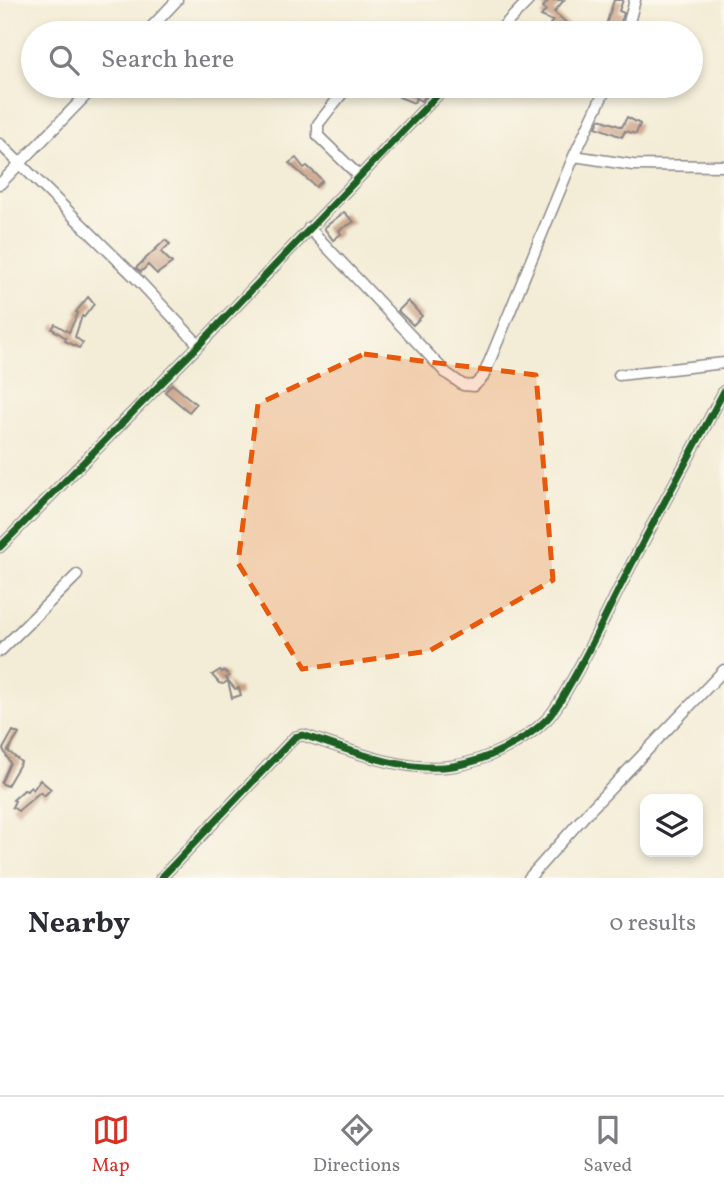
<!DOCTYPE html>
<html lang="en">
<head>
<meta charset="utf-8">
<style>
	body { margin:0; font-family:Vollkorn,serif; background:#f7f7f7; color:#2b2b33 }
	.controls { position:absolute; right:21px; bottom:21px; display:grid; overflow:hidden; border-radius:14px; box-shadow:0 4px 10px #0003 }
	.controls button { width:63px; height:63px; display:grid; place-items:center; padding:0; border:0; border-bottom:2px solid #e1e1e2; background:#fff; color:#2b2b33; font:35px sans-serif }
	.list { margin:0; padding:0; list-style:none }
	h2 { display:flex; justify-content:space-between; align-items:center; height:91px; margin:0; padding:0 28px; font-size:30px }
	h2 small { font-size:23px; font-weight:400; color:#7c7c81 }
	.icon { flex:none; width:38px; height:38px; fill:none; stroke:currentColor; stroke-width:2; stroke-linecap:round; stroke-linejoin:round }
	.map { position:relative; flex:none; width:724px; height:878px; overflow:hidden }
	.search { position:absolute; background:#fff; box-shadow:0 4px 10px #0003; left:21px; right:21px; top:21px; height:77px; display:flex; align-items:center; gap:18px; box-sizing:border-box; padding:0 24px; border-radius:38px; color:#7c7c81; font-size:26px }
	.sheet { height:217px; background:#fff }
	nav { display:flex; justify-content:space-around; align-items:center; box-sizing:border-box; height:98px; border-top:2px solid #e1e1e2; background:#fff; font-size:19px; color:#7c7c81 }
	nav a { display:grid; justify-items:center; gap:4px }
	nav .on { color:#d93025 }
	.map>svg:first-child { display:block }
	.building { fill:#cba084 }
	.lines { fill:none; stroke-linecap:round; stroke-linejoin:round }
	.minor-casing { stroke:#8a8788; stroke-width:13 }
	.minor { stroke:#fff; stroke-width:10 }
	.cycleway-casing { stroke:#fbf7ec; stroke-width:11 }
	.cycleway { stroke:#1b5e20; stroke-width:7 }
	.marked { fill:#e8590c; fill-opacity:0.2; stroke:#e8590c; stroke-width:5; stroke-dasharray:14 9; stroke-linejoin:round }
</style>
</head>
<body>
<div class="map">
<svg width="724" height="878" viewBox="0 0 724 878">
	<rect width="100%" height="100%" fill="#fbf7ec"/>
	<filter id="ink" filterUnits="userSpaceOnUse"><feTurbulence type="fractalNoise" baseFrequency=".0143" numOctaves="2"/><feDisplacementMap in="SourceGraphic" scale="14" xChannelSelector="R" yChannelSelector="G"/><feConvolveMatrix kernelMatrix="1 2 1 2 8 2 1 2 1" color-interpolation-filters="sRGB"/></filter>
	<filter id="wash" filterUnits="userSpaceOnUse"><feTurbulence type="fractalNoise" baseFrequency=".00686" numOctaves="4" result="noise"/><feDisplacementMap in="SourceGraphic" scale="28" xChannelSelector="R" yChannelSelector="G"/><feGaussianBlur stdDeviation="1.57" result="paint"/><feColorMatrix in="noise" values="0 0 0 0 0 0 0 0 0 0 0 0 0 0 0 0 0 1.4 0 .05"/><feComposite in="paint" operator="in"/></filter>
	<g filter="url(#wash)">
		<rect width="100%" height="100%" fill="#f3ecd6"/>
		<g id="blocks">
			<path class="building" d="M 549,0 L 564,0 L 554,12 L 578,33 L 560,33 L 550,24 L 553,21 L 541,16 L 546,10 L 543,7 Z
				M 614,0 L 623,0 L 619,11 L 624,13 L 617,33 L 604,31 Z
				M 403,86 L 419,89 L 427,95 L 421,101 L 416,98 L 414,103 L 399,97 Z
				M 627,117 L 640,124 L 636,134 L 625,131 L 622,137 L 596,127 L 600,119 L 622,127 Z
				M 296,158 L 304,168 L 307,166 L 319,177 L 322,181 L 316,187 L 289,163 Z
				M 344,212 L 354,222 L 339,230 L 341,234 L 333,240 L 324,228 Z
				M 165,240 L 170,244 L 161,252 L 172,263 L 157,274 L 148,265 L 141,272 L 136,268 Z
				M 88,297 L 94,304 L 84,317 L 82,316 L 75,337 L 83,343 L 79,348 L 65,341 L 66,338 L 52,329 L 55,324 L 69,332 L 78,313 L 76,312 Z
				M 408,301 L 422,316 L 413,325 L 398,311 Z
				M 172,384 L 196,404 L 189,412 L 165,392 Z
				M 220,670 L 222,672 L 225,671 L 229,676 L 226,678 L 235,689 L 239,688 L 241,695 L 232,698 L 228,681 L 223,684 L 219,683 L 212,675 Z
				M 13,731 L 19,734 L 8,751 L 21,762 L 7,786 L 1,783 L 10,763 L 3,749 Z
				M 40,780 L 51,789 L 44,796 L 40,792 L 18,811 L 12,807 L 15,801 L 13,800 L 24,790 L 27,791 L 30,787 L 33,790 Z"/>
		</g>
	</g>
	<g filter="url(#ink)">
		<use href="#blocks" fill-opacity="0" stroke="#8a8788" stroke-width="2"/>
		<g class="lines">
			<defs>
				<path id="minor" d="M 146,33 L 177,0
					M 497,33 L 529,0
					M 626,33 L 635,0
					M 348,86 L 318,124 L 318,136 L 359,176
					M 0,144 L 138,280 L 199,345
					M 574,156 L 633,165 L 724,166
					M 0,184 L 95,86
					M 309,228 L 446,373 L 463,385 L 474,386 L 483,377 L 574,156 L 607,86
					M 619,375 L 724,363
					M 0,547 L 199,345 L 446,86
					M 0,651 L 77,575
					M 161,878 L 295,737 L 303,735 C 349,750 404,773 453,766 C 483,762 526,741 547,719 C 557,709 563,696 570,684 C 590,650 606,614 624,579 C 656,516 691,454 724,391
					M 529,878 L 589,811 L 724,670"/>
			</defs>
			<use href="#minor" class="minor-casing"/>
			<use href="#minor" class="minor"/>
			<defs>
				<path id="cycleway" d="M 0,547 L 199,345 L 446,86
					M 161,878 L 295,737 L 303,735 C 349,750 404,773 453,766 C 483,762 526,741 547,719 C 557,709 563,696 570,684 C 590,650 606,614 624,579 C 656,516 691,454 724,391"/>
			</defs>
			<use href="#cycleway" class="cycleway-casing"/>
			<use href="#cycleway" class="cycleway"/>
		</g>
	</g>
	<path class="marked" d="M 364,354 L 536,375 L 553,580 L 429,651 L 302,669 L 238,563 L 258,404 Z"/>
</svg>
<div class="controls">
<button><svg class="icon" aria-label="layers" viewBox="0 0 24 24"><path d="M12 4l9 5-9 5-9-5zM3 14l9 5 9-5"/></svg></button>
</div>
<div class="search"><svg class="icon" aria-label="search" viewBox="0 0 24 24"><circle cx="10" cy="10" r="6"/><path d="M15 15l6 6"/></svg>Search here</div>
</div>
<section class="sheet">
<h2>Nearby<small>0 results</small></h2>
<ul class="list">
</ul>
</section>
<nav>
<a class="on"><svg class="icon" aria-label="map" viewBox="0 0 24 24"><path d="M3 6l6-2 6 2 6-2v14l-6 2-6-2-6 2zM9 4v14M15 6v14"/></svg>Map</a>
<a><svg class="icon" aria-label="directions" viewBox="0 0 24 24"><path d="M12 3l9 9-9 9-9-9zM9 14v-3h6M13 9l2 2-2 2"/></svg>Directions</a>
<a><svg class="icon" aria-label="saved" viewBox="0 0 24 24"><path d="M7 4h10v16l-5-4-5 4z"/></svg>Saved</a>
</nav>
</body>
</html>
